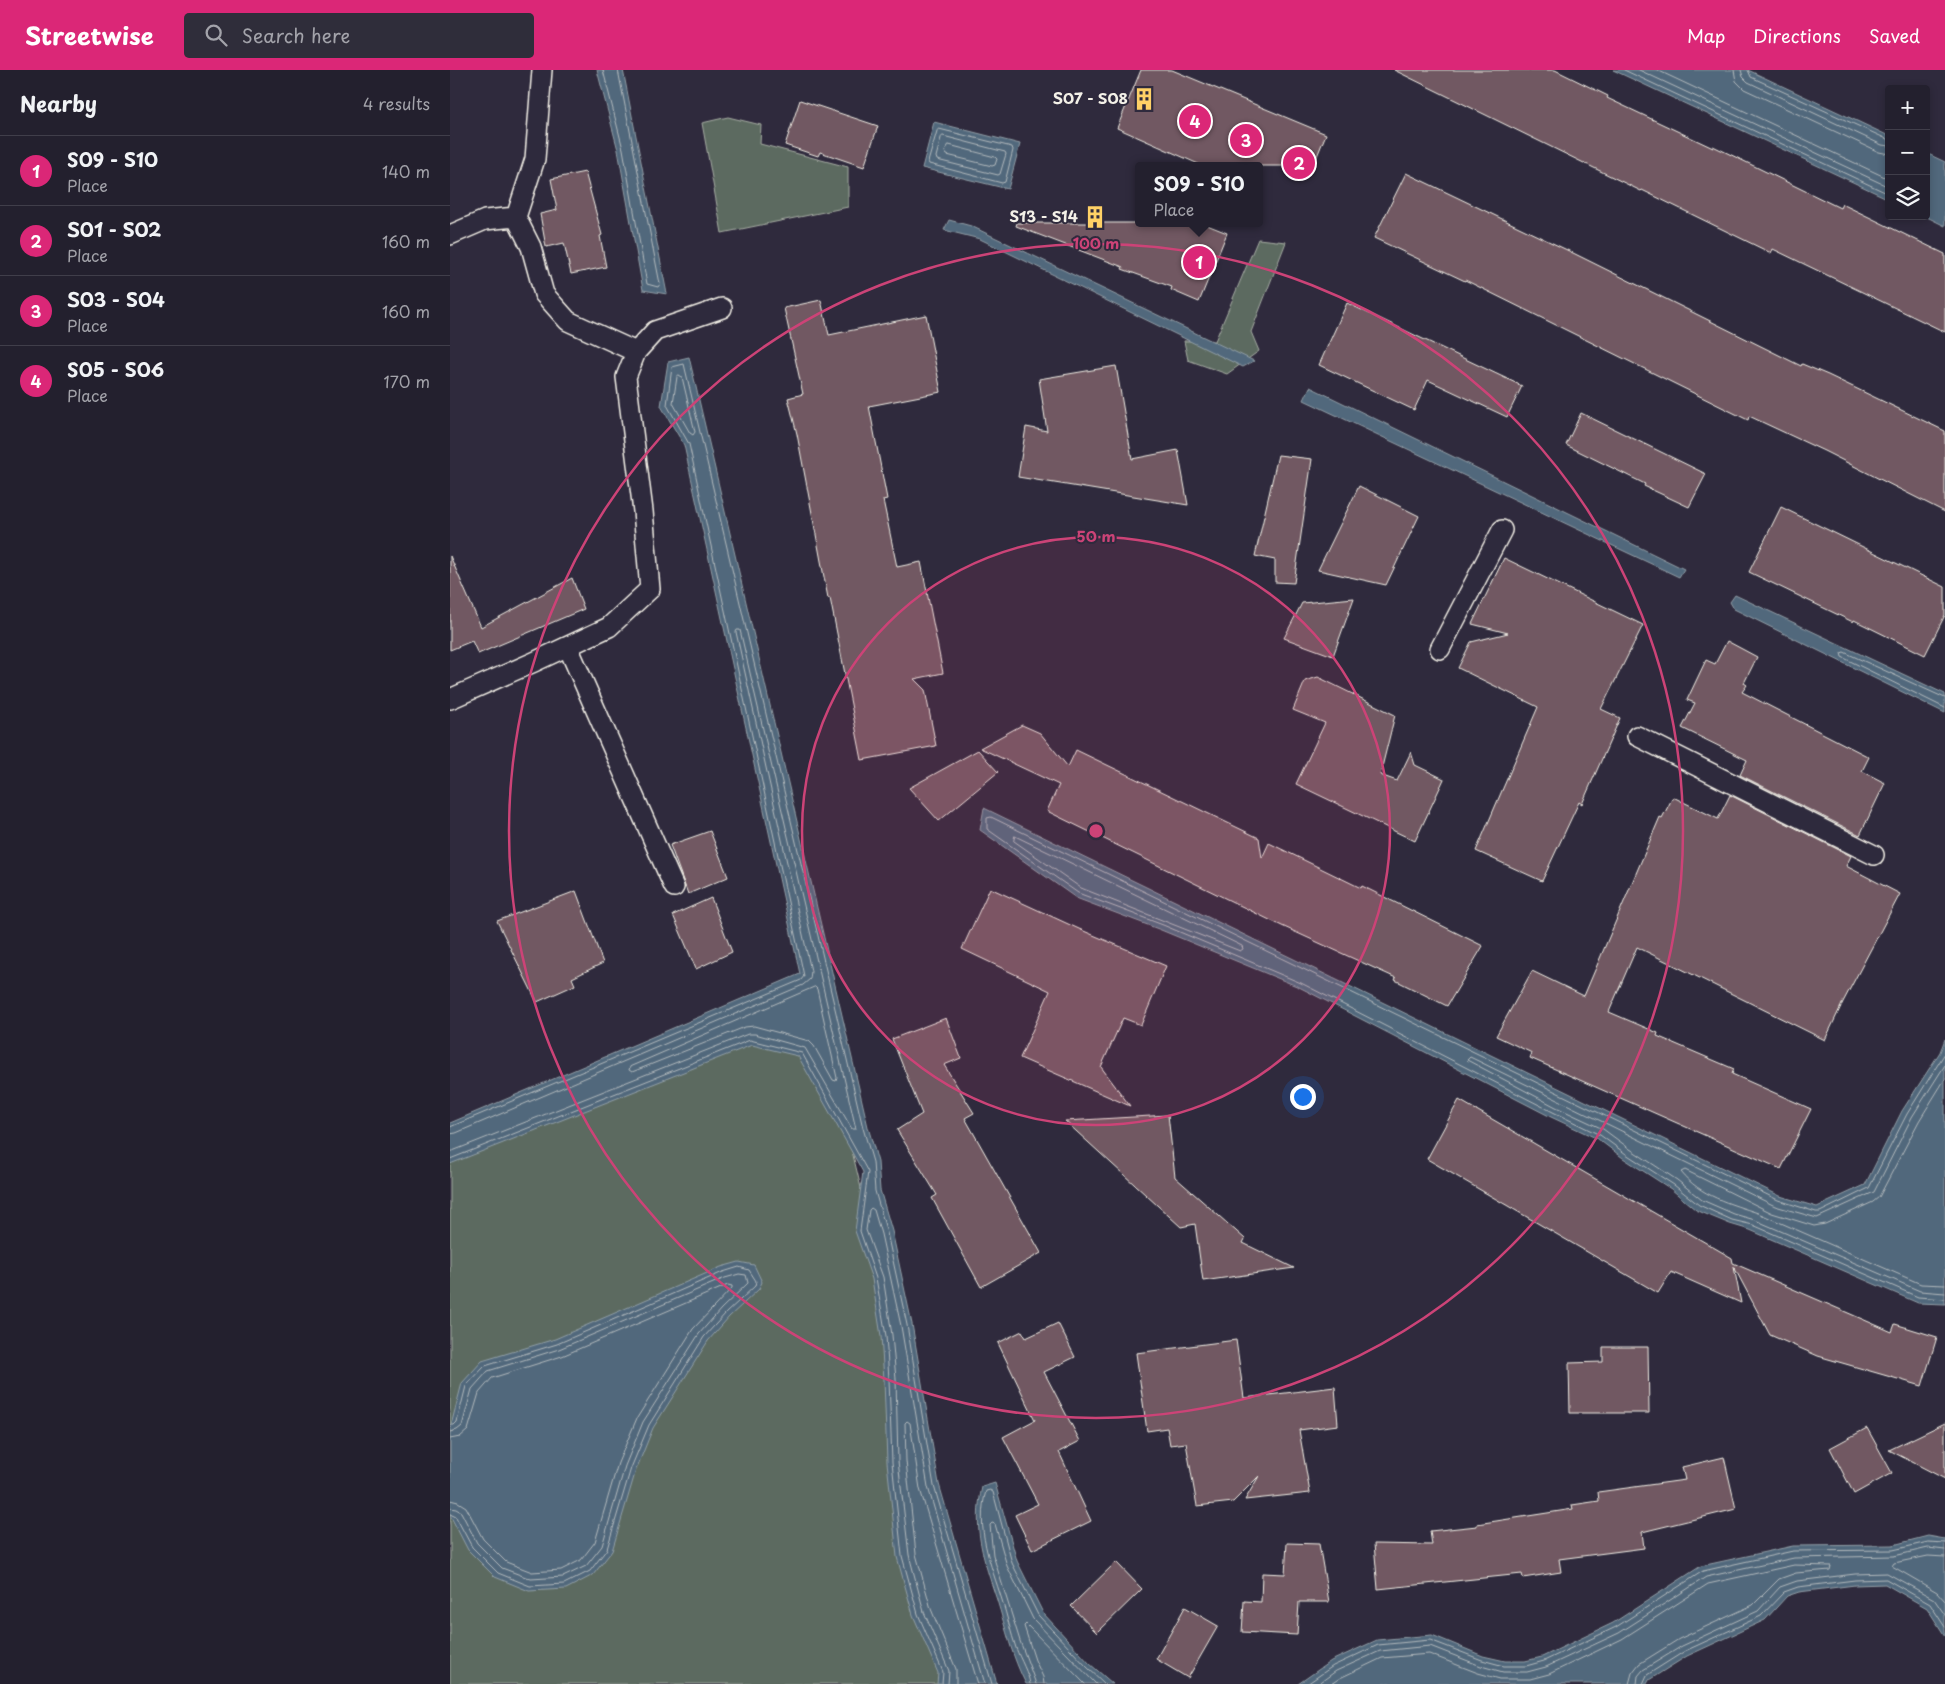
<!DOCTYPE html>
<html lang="en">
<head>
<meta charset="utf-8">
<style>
	body { margin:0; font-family:"Playpen Sans",sans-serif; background:#2f2d3a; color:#f1f3f6 }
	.controls { position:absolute; right:15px; top:15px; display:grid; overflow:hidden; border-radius:5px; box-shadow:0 2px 8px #0003 }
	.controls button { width:45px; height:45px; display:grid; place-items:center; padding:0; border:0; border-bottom:1px solid #403e4a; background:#23202e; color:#f1f3f6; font:25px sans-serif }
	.you { position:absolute; left:852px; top:1026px; width:18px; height:18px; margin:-12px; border:4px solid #fff; border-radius:50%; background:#1a73e8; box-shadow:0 0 0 8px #1a73e833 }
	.badge { display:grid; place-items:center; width:32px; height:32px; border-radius:50%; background:#db2777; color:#fff; font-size:16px; font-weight:700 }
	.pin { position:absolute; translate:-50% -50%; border:2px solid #fff; box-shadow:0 1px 5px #0006 }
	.popup { position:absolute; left:685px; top:92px; width:128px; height:65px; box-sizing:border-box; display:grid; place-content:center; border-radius:5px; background:#23202e; filter:drop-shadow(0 1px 4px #0005); font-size:16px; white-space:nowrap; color:#a3a3aa }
	.popup b { font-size:19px; color:#f1f3f6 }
	.popup::after { content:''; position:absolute; left:50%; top:100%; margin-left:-10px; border:10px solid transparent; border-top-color:#23202e }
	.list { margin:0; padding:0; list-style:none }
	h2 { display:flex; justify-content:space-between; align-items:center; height:65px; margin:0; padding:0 20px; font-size:21px }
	h2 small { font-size:16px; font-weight:400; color:#a3a3aa }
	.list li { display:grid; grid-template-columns:32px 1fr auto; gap:15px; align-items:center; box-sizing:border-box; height:70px; padding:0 20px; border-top:1px solid #403e4a }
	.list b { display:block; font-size:19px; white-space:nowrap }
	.list p { margin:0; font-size:16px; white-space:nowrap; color:#a3a3aa }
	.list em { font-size:16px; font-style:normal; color:#a3a3aa }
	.icon { flex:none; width:28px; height:28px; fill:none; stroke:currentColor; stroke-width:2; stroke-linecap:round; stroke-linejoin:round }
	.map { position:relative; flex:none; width:1495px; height:1614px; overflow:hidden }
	header { display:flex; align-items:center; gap:30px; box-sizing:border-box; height:70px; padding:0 25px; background:#db2777; color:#fff }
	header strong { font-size:24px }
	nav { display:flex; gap:28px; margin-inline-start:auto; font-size:18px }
	.search { width:350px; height:45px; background:#2f2d3a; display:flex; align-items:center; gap:12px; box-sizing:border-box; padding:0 18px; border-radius:5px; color:#a3a3aa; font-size:19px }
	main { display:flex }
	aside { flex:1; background:#23202e }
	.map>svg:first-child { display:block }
	.green { fill:#5b6b61; stroke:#a8aea4 }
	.water { fill:#51687c; stroke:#929fa7 }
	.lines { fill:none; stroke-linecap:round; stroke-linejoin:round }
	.shore { stroke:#b3babd; stroke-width:1 }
	.building { fill:#715962; stroke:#f4f1e8 }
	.service-casing { stroke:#f4f1e8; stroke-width:22 }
	.service { stroke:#2f2a3d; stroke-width:19 }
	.ring { fill:none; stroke:#cc4377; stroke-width:2.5 }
	.labels { text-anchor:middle; stroke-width:4; stroke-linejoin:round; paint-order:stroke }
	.poi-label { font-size:15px; font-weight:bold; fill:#f4f1e8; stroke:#2f2a3d; text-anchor:end }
	.centre { fill:#cc4377; stroke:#2f2a3d; stroke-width:2.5 }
	.ring-label { font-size:15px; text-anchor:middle; font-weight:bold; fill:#cc4377; stroke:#2f2a3d; stroke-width:4; stroke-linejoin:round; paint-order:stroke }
</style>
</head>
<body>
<header>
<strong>Streetwise</strong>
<div class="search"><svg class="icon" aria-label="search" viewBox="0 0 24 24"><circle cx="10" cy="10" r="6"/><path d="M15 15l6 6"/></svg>Search here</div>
<nav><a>Map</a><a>Directions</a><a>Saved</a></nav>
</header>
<main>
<aside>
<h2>Nearby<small>4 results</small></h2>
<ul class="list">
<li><span class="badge">1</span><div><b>S09 - S10</b><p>Place</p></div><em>140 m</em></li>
<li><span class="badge">2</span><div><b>S01 - S02</b><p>Place</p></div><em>160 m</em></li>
<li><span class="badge">3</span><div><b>S03 - S04</b><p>Place</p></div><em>160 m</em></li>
<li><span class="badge">4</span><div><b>S05 - S06</b><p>Place</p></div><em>170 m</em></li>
</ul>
</aside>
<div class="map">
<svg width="1495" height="1614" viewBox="0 0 1495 1614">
	<rect width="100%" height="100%" fill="#2f2a3d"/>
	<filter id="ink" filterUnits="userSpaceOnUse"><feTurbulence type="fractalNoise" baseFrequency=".02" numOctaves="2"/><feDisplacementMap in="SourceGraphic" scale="10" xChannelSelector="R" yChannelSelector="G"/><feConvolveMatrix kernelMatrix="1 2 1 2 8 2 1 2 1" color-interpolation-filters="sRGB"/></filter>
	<g filter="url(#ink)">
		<path class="green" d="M 278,47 L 311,55 L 310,74 L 398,97 L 398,137 L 272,163 L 252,53 Z
			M 808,169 L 836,172 L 801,262 L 809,281 L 777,304 L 738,290 L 734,271 L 765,271 Z
			M 365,929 L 447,1266 L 525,1614 L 0,1614 L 0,1077 Z"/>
		<path class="water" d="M 147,0 L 173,0 L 217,224 L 193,220 L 168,80 Z
			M 1163,0 L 1298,0 L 1439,66 L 1439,129 Z
			M 484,52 L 570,74 L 558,119 L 472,98 Z
			M 1476,83 L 1495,92 L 1495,156 L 1475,146 L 1476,146 Z
			M 499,150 L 521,156 L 804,291 L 793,297 L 530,169 L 494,160 Z
			M 239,287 L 418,1057 L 428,1092 L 430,1120 L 442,1161 L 462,1254 L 489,1414 L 547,1614 L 487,1614 L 488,1603 L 463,1545 L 447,1487 L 437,1392 L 434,1310 L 431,1266 L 422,1209 L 405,1161 L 413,1102 L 348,986 L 302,975 L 0,1094 L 0,1053 L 350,904 L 234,375 L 211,336 L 218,292 Z
			M 860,317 L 1234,499 L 1229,507 L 854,330 Z
			M 1285,525 L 1495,624 L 1495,643 L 1284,539 L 1280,532 Z
			M 534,738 L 1330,1126 L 1367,1137 L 1415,1115 L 1452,1041 L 1490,982 L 1495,969 L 1495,1234 L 1468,1233 L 1300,1160 L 1280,1154 L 1246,1140 L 1221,1119 L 1173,1088 L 1148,1069 L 1101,1047 L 849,917 L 711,860 L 626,828 L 530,760 Z
			M 289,1192 L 304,1195 L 312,1212 L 309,1219 L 279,1247 L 258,1271 L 203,1358 L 186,1400 L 162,1481 L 143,1505 L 116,1519 L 79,1521 L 45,1507 L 18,1480 L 0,1445 L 0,1359 L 12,1313 L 32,1291 L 105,1269 L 271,1197 Z
			M 545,1413 L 567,1491 L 593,1543 L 640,1594 L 663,1614 L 576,1614 C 562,1587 556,1559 547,1530 C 534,1491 522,1459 532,1417 Z
			M 1478,1466 L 1495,1469 L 1495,1566 L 1477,1538 L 1435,1514 L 1405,1515 L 1349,1522 L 1337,1526 L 1315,1550 L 1237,1586 L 1199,1610 L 1197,1614 L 848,1614 L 881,1591 L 927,1570 L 982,1565 L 1033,1586 L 1055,1591 L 1075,1591 L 1092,1587 L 1163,1553 L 1251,1496 L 1343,1476 L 1443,1475 Z"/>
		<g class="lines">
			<path class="shore" d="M 153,0 L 173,79 L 197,214 L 208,217 L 210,214 L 168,0
				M 1174,0 L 1439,124
				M 1189,0 L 1439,117
				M 1207,0 L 1439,109
				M 1284,0 L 1286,11 L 1294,19 L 1429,82 L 1439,84
				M 1291,0 L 1293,7 L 1298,12 L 1432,75 L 1439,76
				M 1298,0 L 1301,7 L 1439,70
				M 489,59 L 562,77 L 563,80 L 555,112 L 552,113 L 479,94 L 478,92 L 487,61 Z
				M 493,66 L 555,82 L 556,84 L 550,104 L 548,105 L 487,90 L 486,87 L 491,68 Z
				M 499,75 L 545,87 L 547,89 L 545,95 L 542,96 L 497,85 L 495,82 Z
				M 229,305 L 232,307 L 245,362 L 243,365 L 240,363 L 223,333 L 227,307 Z
				M 1495,628 L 1394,582 L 1391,583 L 1392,587 L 1495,638
				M 565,766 L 792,876 L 793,879 L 790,881 L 631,818 L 564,771 Z
				M 365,917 L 367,919 L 387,1008 L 386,1011 L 383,1010 L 364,976 L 359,971 L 304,956 L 295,957 L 182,1002 L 179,1000 L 180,997 Z
				M 1495,983 L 1457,1044 L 1419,1118 L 1370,1142 L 1366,1142 L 1328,1130 L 541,747 L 537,748 L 537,759 L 628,823 L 713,855 L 851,913 L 1103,1042 L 1150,1065 L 1176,1084 L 1224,1115 L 1249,1135 L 1282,1150 L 1303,1155 L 1468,1227 L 1495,1229
				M 1495,995 L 1462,1047 L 1424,1122 L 1367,1148 L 1325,1136 L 1020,987 L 1017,990 L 1106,1037 L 1153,1059 L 1180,1079 L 1227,1110 L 1252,1130 L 1284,1144 L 1305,1150 L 1470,1221 L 1495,1223
				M 1495,1009 L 1469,1051 L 1429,1127 L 1423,1132 L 1375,1154 L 1364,1156 L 1322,1143 L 1235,1100 L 1231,1102 C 1250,1126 1281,1134 1308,1143 L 1471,1214 L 1495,1215
				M 0,1057 L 351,910 L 354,906 L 239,374 L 217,335 L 222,297 L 234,294 L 413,1058 L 423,1092 L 425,1121 L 437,1163 L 457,1255 L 484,1416 L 542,1614
				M 0,1064 L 6,1063 L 353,915 L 360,909 L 361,901 L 286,562 L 287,560 L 290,560 L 406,1059 L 402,1059 L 355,978 L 305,964 L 298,964 L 0,1082
				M 0,1089 L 300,970 L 352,983 L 418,1102 L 410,1161 L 426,1208 L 436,1266 L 439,1309 L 442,1392 L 452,1486 L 468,1544 L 493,1602 L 492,1614
				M 0,1355 L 4,1355 L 7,1352 L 16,1316 L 35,1296 L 107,1274 L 273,1202 L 289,1197 L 299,1200 L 306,1211 L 305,1216 L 276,1243 L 254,1267 L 199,1355 L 181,1398 L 157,1479 L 140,1501 L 114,1514 L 80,1516 L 48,1503 L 22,1477 L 6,1447 L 0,1444
				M 0,1362 L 7,1360 L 12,1356 L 22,1319 L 38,1301 L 109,1279 L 275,1208 L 289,1204 L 296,1205 L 298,1213 L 271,1239 L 249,1264 L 193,1352 L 175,1396 L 152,1476 L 136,1496 L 113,1507 L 81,1509 L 52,1498 L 27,1473 L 11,1442 L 6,1439 L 0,1438
				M 0,1369 L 10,1367 L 18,1360 L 29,1323 L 42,1308 L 112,1286 L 278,1215 L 282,1216 L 282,1218 L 243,1259 L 187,1348 L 168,1393 L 145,1472 L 131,1490 L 111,1500 L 82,1502 L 56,1492 L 33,1469 L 16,1437 L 8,1432 L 0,1430
				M 1495,1487 L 1478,1486 L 1444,1493 L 1442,1496 L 1487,1522 L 1495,1531
				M 498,1614 L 499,1601 L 474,1542 L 459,1485 L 448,1391 L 446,1309 L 442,1265 L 433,1207 L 416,1160 L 419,1140 L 421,1138 L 424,1140 L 431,1164 L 451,1256 L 478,1417 L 535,1614
				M 506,1614 L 506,1599 L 481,1539 L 466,1484 L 456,1391 L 455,1353 L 457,1351 L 460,1353 L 470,1419 L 528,1614
				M 580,1614 C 579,1604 570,1589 566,1578 C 561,1563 557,1546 552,1530 C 541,1495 525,1458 536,1421 L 540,1420 L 543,1422 L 562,1493 L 588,1545 L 637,1597 L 655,1614
				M 586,1614 L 570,1571 L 543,1485 L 540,1455 L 542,1453 L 545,1454 L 557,1496 L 583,1549 L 646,1614
				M 594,1614 L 593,1607 L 585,1590 L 574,1556 L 576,1554 L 635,1614
				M 857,1614 L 883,1596 L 928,1575 L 980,1570 L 1032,1590 L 1054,1596 L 1076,1596 L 1094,1591 L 1166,1557 L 1253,1501 L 1343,1481 L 1443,1480 L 1478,1472 L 1495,1473
				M 868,1614 L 886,1601 L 930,1581 L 980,1576 L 1031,1596 L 1053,1602 L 1077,1602 L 1096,1597 L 1169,1563 L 1256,1507 L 1344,1488 L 1444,1486 L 1478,1478 L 1495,1480
				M 881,1614 L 890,1608 L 932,1588 L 979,1584 L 1028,1603 L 1050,1609 L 1080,1609 L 1099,1604 L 1172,1569 L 1258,1514 L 1344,1495 L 1381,1496 L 1380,1500 L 1346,1503 L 1329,1509 L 1303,1535 L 1229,1569 L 1189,1594 L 1182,1603 L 1179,1614
				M 1187,1614 L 1188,1606 L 1193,1600 L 1232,1576 L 1308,1541 L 1330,1517 L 1347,1511 L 1405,1504 L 1437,1503 L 1484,1529 L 1495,1545
				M 1193,1614 L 1197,1605 L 1235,1581 L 1311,1546 L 1334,1522 L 1348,1517 L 1405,1510 L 1436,1509 L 1480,1534 L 1495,1557"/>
		</g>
		<path class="building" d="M 691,0 L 722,0 L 876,64 L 863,96 L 753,96 L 667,58 Z
			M 944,0 L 1105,0 L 1158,26 L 1157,28 L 1263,78 L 1263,76 L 1390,138 L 1392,134 L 1495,184 L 1495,262 L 1323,179 L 1321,183 L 1192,120 L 1191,121 Z
			M 350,30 L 428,56 L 414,97 L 370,82 L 368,86 L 335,75 Z
			M 135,102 L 152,165 L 150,166 L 156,197 L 121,204 L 114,173 L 96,177 L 90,144 L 107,140 L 101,109 Z
			M 956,103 L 1117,180 L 1351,296 L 1352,294 L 1378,305 L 1495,361 L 1495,442 L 1374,381 L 1299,346 L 1298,350 L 1015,210 L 1015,211 L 924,168 Z
			M 567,153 L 752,153 L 777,163 L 749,232 L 721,220 L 722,217 L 672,199 L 673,197 L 566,156 Z
			M 371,230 L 379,265 L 476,245 L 491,322 L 419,336 L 437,429 L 433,430 L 447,497 L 471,492 L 493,603 L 464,609 L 475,620 L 486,676 L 412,690 L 380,528 L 378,528 L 347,364 L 338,328 L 353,324 L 334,238 Z
			M 897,233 L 1072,316 L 1057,347 L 978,310 L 964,340 L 869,295 Z
			M 666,296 L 682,389 L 728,380 L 738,435 L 568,407 L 576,357 L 597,361 L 589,309 Z
			M 1131,343 L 1256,404 L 1239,437 L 1194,416 L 1195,414 L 1116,375 Z
			M 828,385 L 862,389 L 844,513 L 825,512 L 825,490 L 805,486 Z
			M 909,416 L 969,446 L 936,515 L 868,500 Z
			M 1331,437 L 1495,517 L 1495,545 L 1475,585 L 1404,550 L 1403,552 L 1299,502 Z
			M 0,486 L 31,557 L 122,508 L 134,539 L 28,584 L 22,571 L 0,580 Z
			M 1054,488 L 1193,555 L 1151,639 L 1170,648 L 1132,734 L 1129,732 L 1092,811 L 1026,781 L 1088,637 L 1008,598 L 1021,572 L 1058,563 L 1022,554 Z
			M 904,528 L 883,586 L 834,568 L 852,533 Z
			M 1277,571 L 1307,587 L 1294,613 L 1297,615 L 1292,622 L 1419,687 L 1412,701 L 1435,713 L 1410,765 L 1290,705 L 1297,690 L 1232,658 L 1245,633 L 1237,630 L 1256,590 L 1265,594 Z
			M 868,607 L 945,645 L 930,705 L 947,711 L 961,682 L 965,695 L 994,709 L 965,771 L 846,714 L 875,653 L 843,640 L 855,611 Z
			M 572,655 L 590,663 L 618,697 L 626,680 L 809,768 L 812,788 L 819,773 L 911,818 L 912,816 L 1033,876 L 997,936 L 945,910 L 946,908 L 832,856 L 597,741 L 609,715 L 530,678 Z
			M 528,680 L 548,702 L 489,751 L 459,718 Z
			M 1280,725 L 1401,786 L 1396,796 L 1450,824 L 1393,932 L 1375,970 L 1187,877 L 1159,942 L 1208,963 L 1207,966 L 1284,999 L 1282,1004 L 1361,1039 L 1331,1099 L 1080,988 L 1082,983 L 1046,966 L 1082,901 L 1134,926 L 1210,747 L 1212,748 L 1223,727 L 1268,749 Z
			M 260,761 L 278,807 L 238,824 L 220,775 Z
			M 540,818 L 629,859 L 716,896 L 691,955 L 673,948 L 651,997 L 680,1036 L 570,988 L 600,921 L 512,879 Z
			M 126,821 L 153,893 L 122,908 L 125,915 L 87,932 L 47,851 Z
			M 261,828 L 282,882 L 246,899 L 223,845 Z
			M 496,948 L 511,988 L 494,995 L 524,1043 L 515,1048 L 591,1183 L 531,1217 L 482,1128 L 487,1125 L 447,1060 L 472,1044 L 442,969 Z
			M 1009,1030 L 1282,1188 L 1283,1193 L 1442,1262 L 1445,1254 L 1487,1267 L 1472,1316 L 1368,1286 L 1320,1265 L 1284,1197 L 1291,1233 L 1221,1202 L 1208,1223 L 977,1089 Z
			M 718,1045 L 725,1107 L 795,1169 L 793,1173 L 844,1198 L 753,1211 L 745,1154 L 731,1157 L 615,1051 Z
			M 608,1253 L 625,1287 L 594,1302 L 630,1371 L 609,1382 L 641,1451 L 582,1480 L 565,1445 L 588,1434 L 553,1367 L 585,1350 L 548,1273 L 572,1261 L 576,1268 Z
			M 786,1270 L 794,1328 L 885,1317 L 888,1355 L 849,1360 L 860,1423 L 795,1430 L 809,1406 L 783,1432 L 747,1436 L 736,1373 L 720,1375 L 717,1358 L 697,1361 L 686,1283 Z
			M 1153,1277 L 1198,1277 L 1199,1343 L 1120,1343 L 1119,1293 L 1153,1292 Z
			M 1495,1353 L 1495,1409 L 1439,1380 Z
			M 1417,1358 L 1442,1403 L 1404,1424 L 1380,1378 Z
			M 1274,1387 L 1286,1439 L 1192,1462 L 1194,1478 L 1109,1489 L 1111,1502 L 1073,1508 L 1072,1504 L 928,1519 L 924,1474 L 982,1475 L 980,1461 L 1027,1456 L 1027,1454 L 1123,1439 L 1122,1435 L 1149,1431 L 1148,1422 L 1235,1410 L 1232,1397 Z
			M 837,1473 L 869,1474 L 879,1532 L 849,1532 L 847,1565 L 792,1562 L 794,1531 L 811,1532 L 812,1503 L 835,1504 Z
			M 666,1492 L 692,1519 L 647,1563 L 621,1536 Z
			M 735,1537 L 768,1556 L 738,1608 L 706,1589 Z"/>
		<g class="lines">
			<defs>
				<path id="service" d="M 66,147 L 85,89 L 92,0
					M 0,165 L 35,150 L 66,147 L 81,177 L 94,224 L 118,251 L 186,282
					M 118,577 L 224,817
					M 990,579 L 1052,460
					M 0,629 L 84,592 L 159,557 L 200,519 L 193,441 L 176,307 L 186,282 L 205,261 L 272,238
					M 1187,666 L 1424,785"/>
			</defs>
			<use href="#service" class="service-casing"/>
			<use href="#service" class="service"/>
		</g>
	</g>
	<circle cx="646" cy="761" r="294" fill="#cc4377" fill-opacity=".12"/>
	<g class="ring">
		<circle cx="646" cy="761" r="294"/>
		<circle cx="646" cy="761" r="587"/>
	</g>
	<defs>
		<symbol id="building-bare" viewBox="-9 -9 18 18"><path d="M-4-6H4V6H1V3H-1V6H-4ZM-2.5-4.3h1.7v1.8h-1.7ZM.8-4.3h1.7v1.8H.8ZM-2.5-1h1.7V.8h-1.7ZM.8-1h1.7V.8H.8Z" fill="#ffd166" stroke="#2f2a3d" stroke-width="2.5" paint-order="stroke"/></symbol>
	</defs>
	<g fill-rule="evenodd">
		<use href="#building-bare" x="678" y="13" width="32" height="32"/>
		<use href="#building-bare" x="629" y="131" width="32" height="32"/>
	</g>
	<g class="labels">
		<g class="poi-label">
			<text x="678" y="34">S07 - S08</text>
			<text x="628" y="152">S13 - S14</text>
		</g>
	</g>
	<circle cx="646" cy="761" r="8" class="centre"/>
	<g class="ring-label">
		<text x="646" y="179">100 m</text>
		<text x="646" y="472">50 m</text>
	</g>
</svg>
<div class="controls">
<button>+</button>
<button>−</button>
<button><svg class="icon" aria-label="layers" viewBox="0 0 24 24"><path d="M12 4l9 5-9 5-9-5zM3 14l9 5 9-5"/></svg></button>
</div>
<div class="you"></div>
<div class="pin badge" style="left:749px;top:192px">1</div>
<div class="popup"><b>S09 - S10</b>Place</div>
<div class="pin badge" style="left:849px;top:93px">2</div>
<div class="pin badge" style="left:796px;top:70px">3</div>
<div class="pin badge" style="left:745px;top:51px">4</div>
</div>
</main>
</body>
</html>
